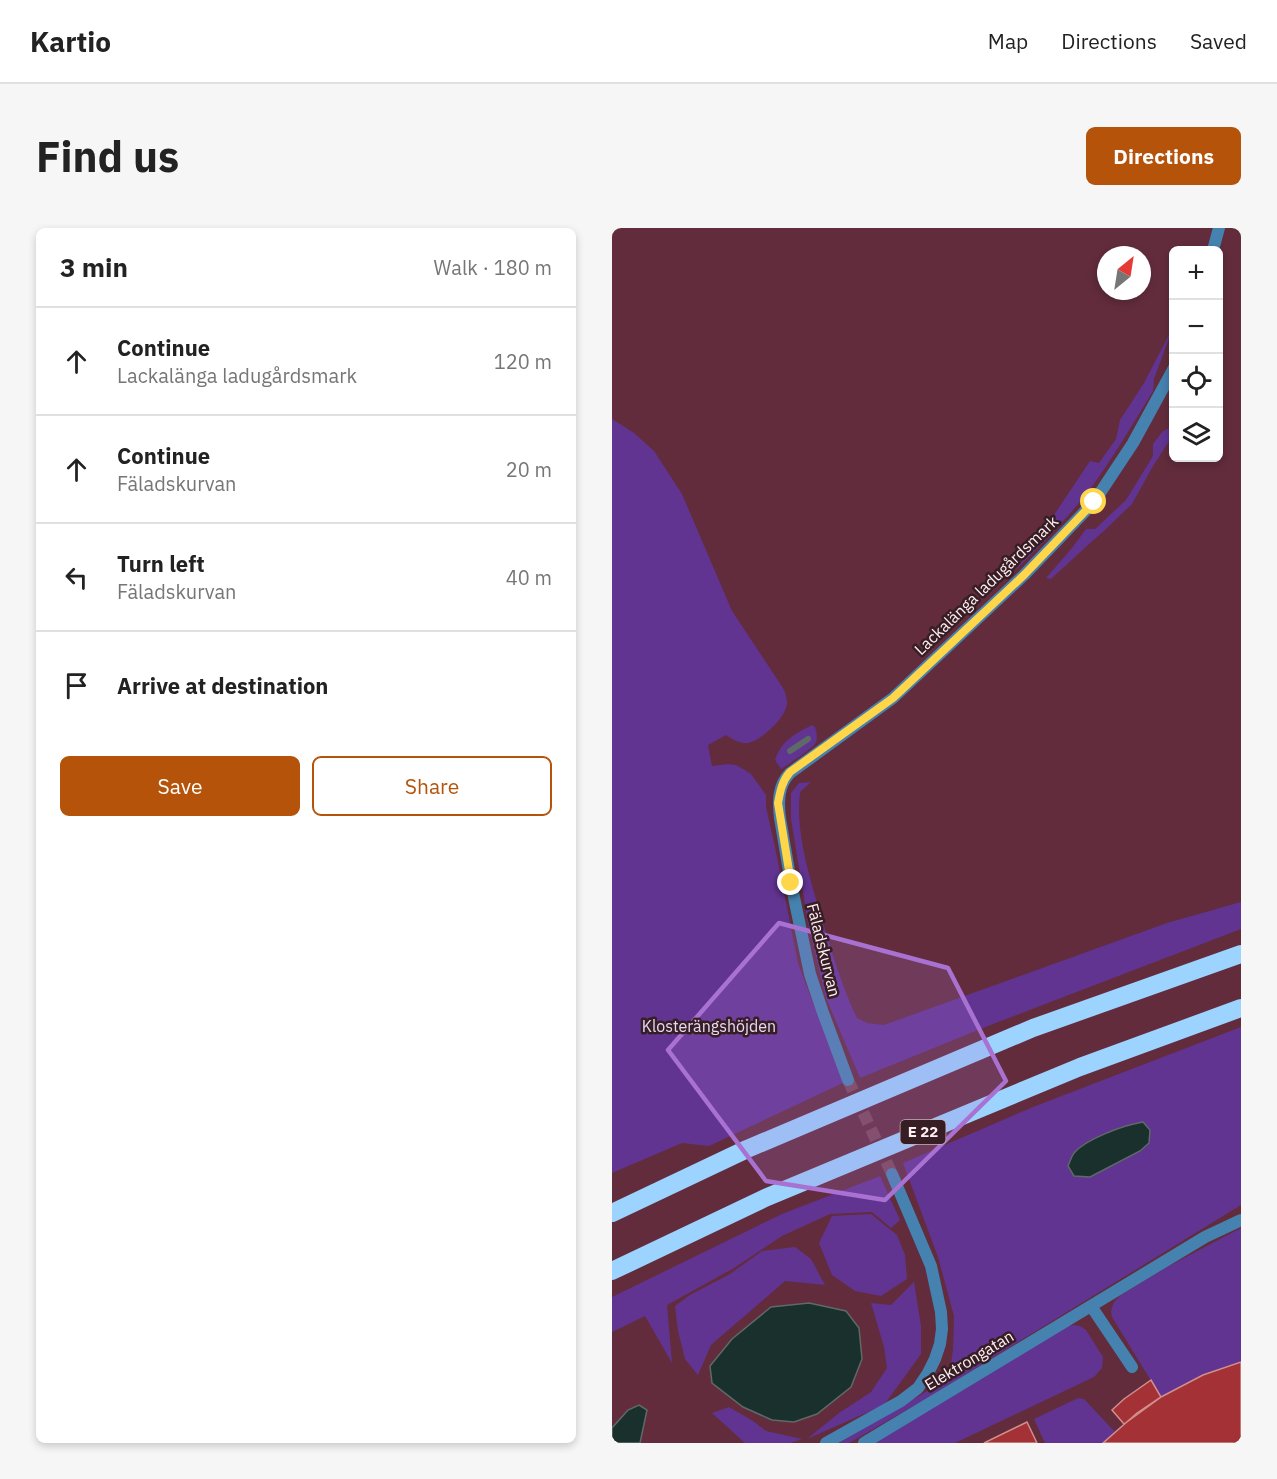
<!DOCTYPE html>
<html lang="en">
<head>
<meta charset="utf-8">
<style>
	body { margin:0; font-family:"IBM Plex Sans",sans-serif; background:#f6f6f6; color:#222 }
	.controls { position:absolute; right:18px; top:18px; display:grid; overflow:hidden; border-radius:9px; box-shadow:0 3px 9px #0003 }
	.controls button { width:54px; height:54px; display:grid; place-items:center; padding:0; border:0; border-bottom:2px solid #e0e0e0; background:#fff; color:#222; font:30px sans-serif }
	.compass { position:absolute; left:485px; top:18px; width:54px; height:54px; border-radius:50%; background:#fff; box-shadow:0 3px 9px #0003; rotate:30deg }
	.stop { position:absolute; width:18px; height:18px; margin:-14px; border:4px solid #ffd54a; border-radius:50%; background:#fff }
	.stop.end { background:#ffd54a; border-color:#fff; box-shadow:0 2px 6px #0008 }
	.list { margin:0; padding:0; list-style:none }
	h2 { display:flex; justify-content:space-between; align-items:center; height:78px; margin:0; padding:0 24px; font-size:26px }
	h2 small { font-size:20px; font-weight:400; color:#767676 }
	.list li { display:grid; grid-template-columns:39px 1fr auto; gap:18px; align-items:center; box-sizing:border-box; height:108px; padding:0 24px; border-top:2px solid #e0e0e0 }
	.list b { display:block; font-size:22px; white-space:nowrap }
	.list p { margin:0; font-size:20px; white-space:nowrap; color:#767676 }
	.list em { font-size:20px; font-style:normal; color:#767676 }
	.actions { display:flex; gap:12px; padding:18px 24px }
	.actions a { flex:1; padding:14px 0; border:2px solid #b45309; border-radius:9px; text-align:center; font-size:21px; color:#b45309 }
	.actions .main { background:#b45309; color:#fff }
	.icon { flex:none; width:33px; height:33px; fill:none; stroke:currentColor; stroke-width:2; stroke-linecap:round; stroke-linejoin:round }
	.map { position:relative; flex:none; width:629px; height:1215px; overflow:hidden; border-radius:9px }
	header { display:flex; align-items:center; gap:36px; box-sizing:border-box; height:84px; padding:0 30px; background:#fff; border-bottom:2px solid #e0e0e0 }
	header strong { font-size:28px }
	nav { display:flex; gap:33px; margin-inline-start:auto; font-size:21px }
	.intro { display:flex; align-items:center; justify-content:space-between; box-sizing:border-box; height:144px; padding:0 36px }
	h1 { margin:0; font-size:42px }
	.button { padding:15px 27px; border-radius:9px; background:#b45309; color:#fff; font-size:21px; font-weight:700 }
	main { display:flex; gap:36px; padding:0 36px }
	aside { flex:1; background:#fff; border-radius:9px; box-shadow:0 3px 9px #0003 }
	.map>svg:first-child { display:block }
	.green { fill:#613491 }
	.water { fill:#19302c; stroke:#5e6a68; stroke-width:1.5 }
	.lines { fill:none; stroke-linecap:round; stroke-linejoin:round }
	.stream { stroke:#5e6a68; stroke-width:6 }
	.building { fill:#a33135; stroke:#d18f8c; stroke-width:1.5 }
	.minor-tunnel { stroke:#7a4957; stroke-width:12; stroke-dasharray:12 6; stroke-linecap:butt }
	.service { stroke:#4582af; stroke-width:12 }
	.minor { stroke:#4582af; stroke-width:12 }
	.motorway { stroke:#9cd3ff; stroke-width:18 }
	.route { stroke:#ffd54a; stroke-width:8 }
	.marked { fill:#a971d1; fill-opacity:0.2; stroke:#a971d1; stroke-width:4.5; stroke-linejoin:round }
	.labels { text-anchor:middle; stroke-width:5; stroke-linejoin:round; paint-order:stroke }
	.shield { fill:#371e25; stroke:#c3b1b5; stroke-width:1.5 }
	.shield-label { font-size:15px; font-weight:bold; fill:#fff0f3 }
	.street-label { font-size:16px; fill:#fff0f3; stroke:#371e25 }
	.park-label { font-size:16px; fill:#e4daf3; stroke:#371e25 }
</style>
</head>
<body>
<header>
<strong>Kartio</strong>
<nav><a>Map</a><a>Directions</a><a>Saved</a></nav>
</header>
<div class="intro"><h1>Find us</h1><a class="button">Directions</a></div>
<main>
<aside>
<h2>3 min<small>Walk · 180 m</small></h2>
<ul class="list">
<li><svg class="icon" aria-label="ahead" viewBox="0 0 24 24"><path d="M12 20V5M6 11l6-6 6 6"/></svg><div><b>Continue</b><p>Lackalänga ladugårdsmark</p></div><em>120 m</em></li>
<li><svg class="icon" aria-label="ahead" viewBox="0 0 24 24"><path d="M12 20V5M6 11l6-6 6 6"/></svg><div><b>Continue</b><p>Fäladskurvan</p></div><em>20 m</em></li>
<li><svg class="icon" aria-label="left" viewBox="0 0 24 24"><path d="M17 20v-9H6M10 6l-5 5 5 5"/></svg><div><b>Turn left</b><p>Fäladskurvan</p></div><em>40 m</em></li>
<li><svg class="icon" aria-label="arrive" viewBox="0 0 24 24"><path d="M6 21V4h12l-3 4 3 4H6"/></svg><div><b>Arrive at destination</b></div></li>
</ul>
<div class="actions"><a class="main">Save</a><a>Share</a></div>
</aside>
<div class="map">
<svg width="629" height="1215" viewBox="0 0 629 1215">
	<rect width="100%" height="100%" fill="#622c3c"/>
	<path class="green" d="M 561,99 L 542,151 L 541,163 C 520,197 500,232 476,264 C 454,292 428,317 404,342 L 438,293 L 478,233 L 487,235 L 504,211 L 508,192 L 532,155 Z
		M 0,191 L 22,205 L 42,223 L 70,266 L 120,383 L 171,460 C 173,464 175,470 175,474 C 176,488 149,513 136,515 C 128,516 120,511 114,507 L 96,517 L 100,538 L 116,536 L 124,537 L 131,541 L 139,546 L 154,567 L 154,579 L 163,619 L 186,735 L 231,855 L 97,918 L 70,915 L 0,945 Z
		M 561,196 L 561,207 L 541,238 L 520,276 L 493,302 L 477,316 L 439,351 L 434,350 L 460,320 L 474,301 L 483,301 L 514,272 L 541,228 L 541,216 L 551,203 L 560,199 Z
		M 200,497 L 203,499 C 204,503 206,509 204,514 C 202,520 175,537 169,541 L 163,532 C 170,512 183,506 200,497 Z
		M 199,554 L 188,564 C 183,607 199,653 211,695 C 221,727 230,759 245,790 L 255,795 L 272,797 L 555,695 L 629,674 L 629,701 L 381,796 L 248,850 L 214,770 L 196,695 L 179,591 L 179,565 L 187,555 Z
		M 629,799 L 629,977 L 310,1173 L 237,1215 L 227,1215 L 317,1162 L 332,1147 L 339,1135 L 341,1122 L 342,1088 L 326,1029 L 291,935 L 421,879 Z
		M 268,948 L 288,992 L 279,1000 L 260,984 L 218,986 L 170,1008 L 122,1040 L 55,1077 L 60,1135 L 33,1088 L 0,1104 L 0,1069 L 170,986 Z
		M 259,986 L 285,1007 L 293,1027 L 295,1051 L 269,1068 L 243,1063 L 220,1047 L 207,1015 L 220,988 Z
		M 629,1000 L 629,1134 L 591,1147 L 549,1169 L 500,1089 L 499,1082 L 502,1074 L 509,1067 L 557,1038 Z
		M 183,1019 L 199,1031 L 213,1057 L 173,1053 L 99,1117 L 86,1147 L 73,1131 L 66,1103 L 63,1078 L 78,1067 L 118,1046 L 150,1023 Z
		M 302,1054 L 309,1098 L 309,1126 L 272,1177 L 195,1211 L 227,1185 L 259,1164 L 275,1140 L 272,1119 L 259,1075 L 279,1077 Z
		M 462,1097 L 468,1098 L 474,1102 L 491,1129 L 490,1140 L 482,1149 L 343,1215 L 260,1215 L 456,1098 Z
		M 466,1170 L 472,1171 L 503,1204 L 491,1215 L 433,1215 L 422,1191 Z
		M 117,1179 L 141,1193 L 154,1203 L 190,1211 L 178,1215 L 133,1215 L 100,1185 Z"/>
	<path class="water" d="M 531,894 L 538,902 L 537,915 L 528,923 L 478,949 L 462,948 L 456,938 C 458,934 459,929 462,925 C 474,911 512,897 531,894 Z
		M 197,1075 L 234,1083 L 247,1100 L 250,1131 L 239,1159 L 205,1186 L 182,1194 L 160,1192 L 131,1179 L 100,1155 L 98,1138 L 120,1111 L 159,1079 Z
		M 27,1177 L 35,1182 L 28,1215 L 0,1215 L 0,1200 L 16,1182 Z"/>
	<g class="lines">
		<path class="stream" d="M 178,523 L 196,511"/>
	</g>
	<path class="building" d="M 629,1134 L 629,1215 L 491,1215 L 525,1185 L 549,1169 L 591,1147 Z
		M 539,1152 L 549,1169 L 512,1196 L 500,1182 L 512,1171 Z
		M 415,1194 L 425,1215 L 372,1215 Z"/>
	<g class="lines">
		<path class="minor-tunnel" d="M 236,852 L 280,946"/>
		<path class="service" d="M 479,1078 L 520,1139
			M 252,1215 L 593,1009 L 629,992"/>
		<path class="minor" d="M 601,22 L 607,0
			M 236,852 L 210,782 L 198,746 L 179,655 L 168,590 C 166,574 166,557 178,545 L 281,470 L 412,347 L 482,274 L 521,215 L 562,140
			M 214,1215 L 289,1173 L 306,1160 L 316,1145 L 323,1131 L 328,1116 L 330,1101 L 329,1084 L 319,1038 L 280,946"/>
		<path class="motorway" d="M 0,985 L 135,921 L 421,800 L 629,726
			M 0,1043 L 153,970 L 468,839 L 629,780"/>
	</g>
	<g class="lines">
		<path class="route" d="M 179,655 L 166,575 C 168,564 170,553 178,544 L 281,470 L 412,347 L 482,274"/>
	</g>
	<path class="marked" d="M 167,695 L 336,740 L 394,853 L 273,972 L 154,953 L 56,822 Z"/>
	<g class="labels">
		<rect class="shield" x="288.5" y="892" width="45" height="24" rx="4.5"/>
		<g class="shield-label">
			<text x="311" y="909">E 22</text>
		</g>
		<g class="street-label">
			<text transform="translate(374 357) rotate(-44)" y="6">Lackalänga ladugårdsmark</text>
			<text transform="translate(212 722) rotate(76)" y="6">Fäladskurvan</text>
			<text transform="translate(357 1132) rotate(-31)" y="6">Elektrongatan</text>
		</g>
		<g class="park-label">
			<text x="97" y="804">Klosterängshöjden</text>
		</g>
	</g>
</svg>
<div class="controls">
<button>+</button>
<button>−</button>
<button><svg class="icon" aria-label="locate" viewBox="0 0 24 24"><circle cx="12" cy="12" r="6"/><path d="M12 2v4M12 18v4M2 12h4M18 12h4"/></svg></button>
<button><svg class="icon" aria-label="layers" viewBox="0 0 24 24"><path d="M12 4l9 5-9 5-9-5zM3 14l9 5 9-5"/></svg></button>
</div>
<svg class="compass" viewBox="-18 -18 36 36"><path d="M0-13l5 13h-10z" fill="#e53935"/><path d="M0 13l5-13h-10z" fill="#767676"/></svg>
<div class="stop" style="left:482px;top:274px"></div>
<div class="stop end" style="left:179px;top:655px"></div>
</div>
</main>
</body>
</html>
